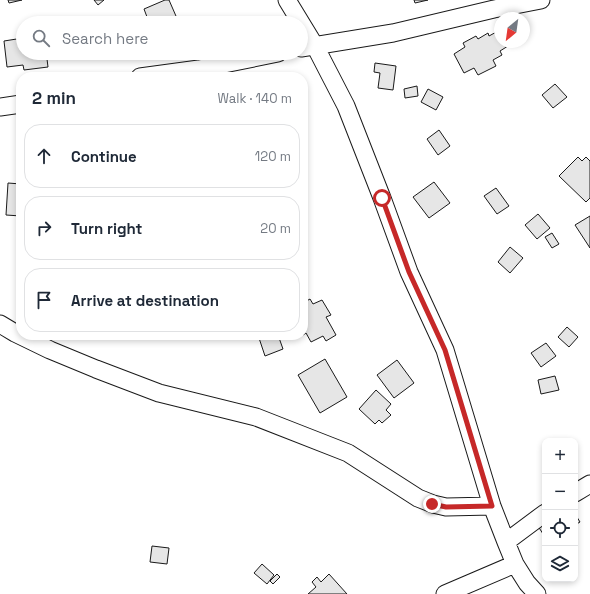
<!DOCTYPE html>
<html lang="en">
<head>
<meta charset="utf-8">
<style>
	body { margin:0; font-family:"Space Grotesk",sans-serif; background:#f6f6f7; color:#1f2937 }
	.controls { position:absolute; right:12px; bottom:12px; display:grid; overflow:hidden; border-radius:8px; box-shadow:0 2px 6px #0003 }
	.controls button { width:36px; height:36px; display:grid; place-items:center; padding:0; border:0; border-bottom:1px solid #e0e1e3; background:#fff; color:#1f2937; font:20px sans-serif }
	.compass { position:absolute; left:494px; top:12px; width:36px; height:36px; border-radius:50%; background:#fff; box-shadow:0 2px 6px #0003; rotate:209deg }
	.stop { position:absolute; width:12px; height:12px; margin:-9px; border:3px solid #c62828; border-radius:50%; background:#fff }
	.stop.end { background:#c62828; border-color:#fff; box-shadow:0 1px 4px #0008 }
	.list { margin:0; padding:0; list-style:none }
	h2 { display:flex; justify-content:space-between; align-items:center; height:52px; margin:0; padding:0 16px; font-size:17px }
	h2 small { font-size:13px; font-weight:400; color:#747a83 }
	.list li { display:grid; grid-template-columns:26px 1fr auto; gap:12px; align-items:center; box-sizing:border-box; height:64px; margin:0 8px 8px; padding:0 8px; border:1px solid #e0e1e3; border-radius:16px }
	.list b { display:block; font-size:15px; white-space:nowrap }
	.list em { font-size:13px; font-style:normal; color:#747a83 }
	.icon { flex:none; width:22px; height:22px; fill:none; stroke:currentColor; stroke-width:2; stroke-linecap:round; stroke-linejoin:round }
	.map { position:relative; flex:none; width:590px; height:594px; overflow:hidden }
	.search { position:absolute; background:#fff; box-shadow:0 2px 6px #0003; left:16px; top:16px; width:292px; height:44px; display:flex; align-items:center; gap:10px; box-sizing:border-box; padding:0 14px; border-radius:22px; color:#747a83; font-size:15px }
	.panel { position:absolute; background:#fff; box-shadow:0 2px 6px #0003; left:16px; top:72px; width:292px; height:268px; border-radius:16px }
	.map>svg:first-child { display:block }
	.building { fill:#e6e6e6; stroke:#1a1a1a }
	.lines { fill:none; stroke-linecap:round; stroke-linejoin:round }
	.minor-casing { stroke:#1a1a1a; stroke-width:19 }
	.minor { stroke:#fff; stroke-width:17 }
	.route { stroke:#c62828; stroke-width:5 }
</style>
</head>
<body>
<div class="map">
<svg width="590" height="594" viewBox="0 0 590 594">
	<rect width="100%" height="100%" fill="#fff"/>
	<path class="building" d="M 8,0 L 22,0 L 9,3 Z
		M 94,0 L 104,0 L 98,5 Z
		M 165,0 L 169,0 L 179,23 L 144,23 L 142,19 L 147,17 L 144,9 Z
		M 414,0 L 428,0 L 415,3 Z
		M 500,30 L 500,42 L 506,42 L 508,46 L 500,51 L 502,55 L 493,60 L 496,66 L 478,75 L 474,68 L 464,73 L 454,54 L 465,47 L 463,43 L 476,36 L 478,39 L 488,33 L 489,36 Z
		M 23,38 L 23,53 L 54,53 L 55,58 L 47,59 L 48,67 L 24,70 L 23,65 L 7,67 L 4,41 Z
		M 375,63 L 396,66 L 393,90 L 378,88 L 380,73 L 374,72 Z
		M 555,84 L 567,97 L 553,108 L 542,95 Z
		M 417,86 L 418,96 L 405,98 L 404,89 Z
		M 428,89 L 443,97 L 436,110 L 421,102 Z
		M 439,130 L 450,146 L 438,155 L 427,139 Z
		M 578,157 L 582,161 L 586,157 L 590,161 L 590,198 L 586,202 L 559,176 Z
		M 434,182 L 450,203 L 429,218 L 413,197 Z
		M 8,183 L 21,184 L 21,216 L 6,215 Z
		M 496,188 L 509,206 L 497,214 L 484,196 Z
		M 538,214 L 550,228 L 537,239 L 525,225 Z
		M 590,216 L 590,248 L 575,225 Z
		M 552,233 L 559,244 L 552,248 L 545,237 Z
		M 510,247 L 523,258 L 510,273 L 498,262 Z
		M 310,299 L 313,304 L 322,300 L 331,315 L 326,317 L 336,335 L 326,341 L 323,336 L 311,342 L 306,333 L 303,335 L 303,303 Z
		M 567,327 L 578,337 L 569,347 L 558,337 Z
		M 267,335 L 278,335 L 283,349 L 265,356 L 259,338 Z
		M 546,343 L 556,356 L 541,367 L 531,353 Z
		M 325,359 L 347,397 L 320,413 L 298,375 Z
		M 397,360 L 414,383 L 394,398 L 377,375 Z
		M 555,376 L 559,390 L 541,394 L 538,380 Z
		M 376,390 L 391,404 L 386,410 L 391,415 L 382,423 L 379,420 L 375,424 L 359,409 Z
		M 575,514 L 580,522 L 575,525 Z
		M 545,517 L 545,537 L 536,523 Z
		M 152,546 L 169,548 L 167,564 L 150,562 Z
		M 262,564 L 274,575 L 267,584 L 254,573 Z
		M 277,574 L 280,577 L 273,584 L 270,581 Z
		M 329,574 L 347,594 L 308,594 L 316,587 L 312,582 L 317,577 L 321,582 Z"/>
	<g class="lines">
		<defs>
			<path id="minor" d="M 287,0 L 315,46 L 346,106 L 382,198 L 409,272 L 445,350 L 492,506 L 506,542 L 515,564 L 527,583 L 537,594
				M 301,48 L 393,33 L 494,9 L 541,0
				M 140,77 L 199,69 L 278,53
				M 0,107 L 21,104
				M 0,324 L 15,333 L 50,350 L 96,369 L 159,393 L 256,417 L 348,453 L 418,498 L 433,504 L 446,507 L 492,506
				M 575,493 L 590,484
				M 506,542 L 545,513
				M 445,594 L 515,564"/>
		</defs>
		<use href="#minor" class="minor-casing"/>
		<use href="#minor" class="minor"/>
	</g>
	<g class="lines">
		<path class="route" d="M 382,198 L 409,272 L 445,350 L 492,506 L 446,507 L 432,504"/>
	</g>
</svg>
<div class="controls">
<button>+</button>
<button>−</button>
<button><svg class="icon" aria-label="locate" viewBox="0 0 24 24"><circle cx="12" cy="12" r="6"/><path d="M12 2v4M12 18v4M2 12h4M18 12h4"/></svg></button>
<button><svg class="icon" aria-label="layers" viewBox="0 0 24 24"><path d="M12 4l9 5-9 5-9-5zM3 14l9 5 9-5"/></svg></button>
</div>
<svg class="compass" viewBox="-18 -18 36 36"><path d="M0-13l5 13h-10z" fill="#e53935"/><path d="M0 13l5-13h-10z" fill="#747a83"/></svg>
<div class="stop" style="left:382px;top:198px"></div>
<div class="stop end" style="left:432px;top:504px"></div>
<div class="search"><svg class="icon" aria-label="search" viewBox="0 0 24 24"><circle cx="10" cy="10" r="6"/><path d="M15 15l6 6"/></svg>Search here</div>
<section class="panel">
<h2>2 min<small>Walk · 140 m</small></h2>
<ul class="list">
<li><svg class="icon" aria-label="ahead" viewBox="0 0 24 24"><path d="M12 20V5M6 11l6-6 6 6"/></svg><div><b>Continue</b></div><em>120 m</em></li>
<li><svg class="icon" aria-label="right" viewBox="0 0 24 24"><path d="M7 20v-9h11M14 6l5 5-5 5"/></svg><div><b>Turn right</b></div><em>20 m</em></li>
<li><svg class="icon" aria-label="arrive" viewBox="0 0 24 24"><path d="M6 21V4h12l-3 4 3 4H6"/></svg><div><b>Arrive at destination</b></div></li>
</ul>
</section>
</div>
</body>
</html>
